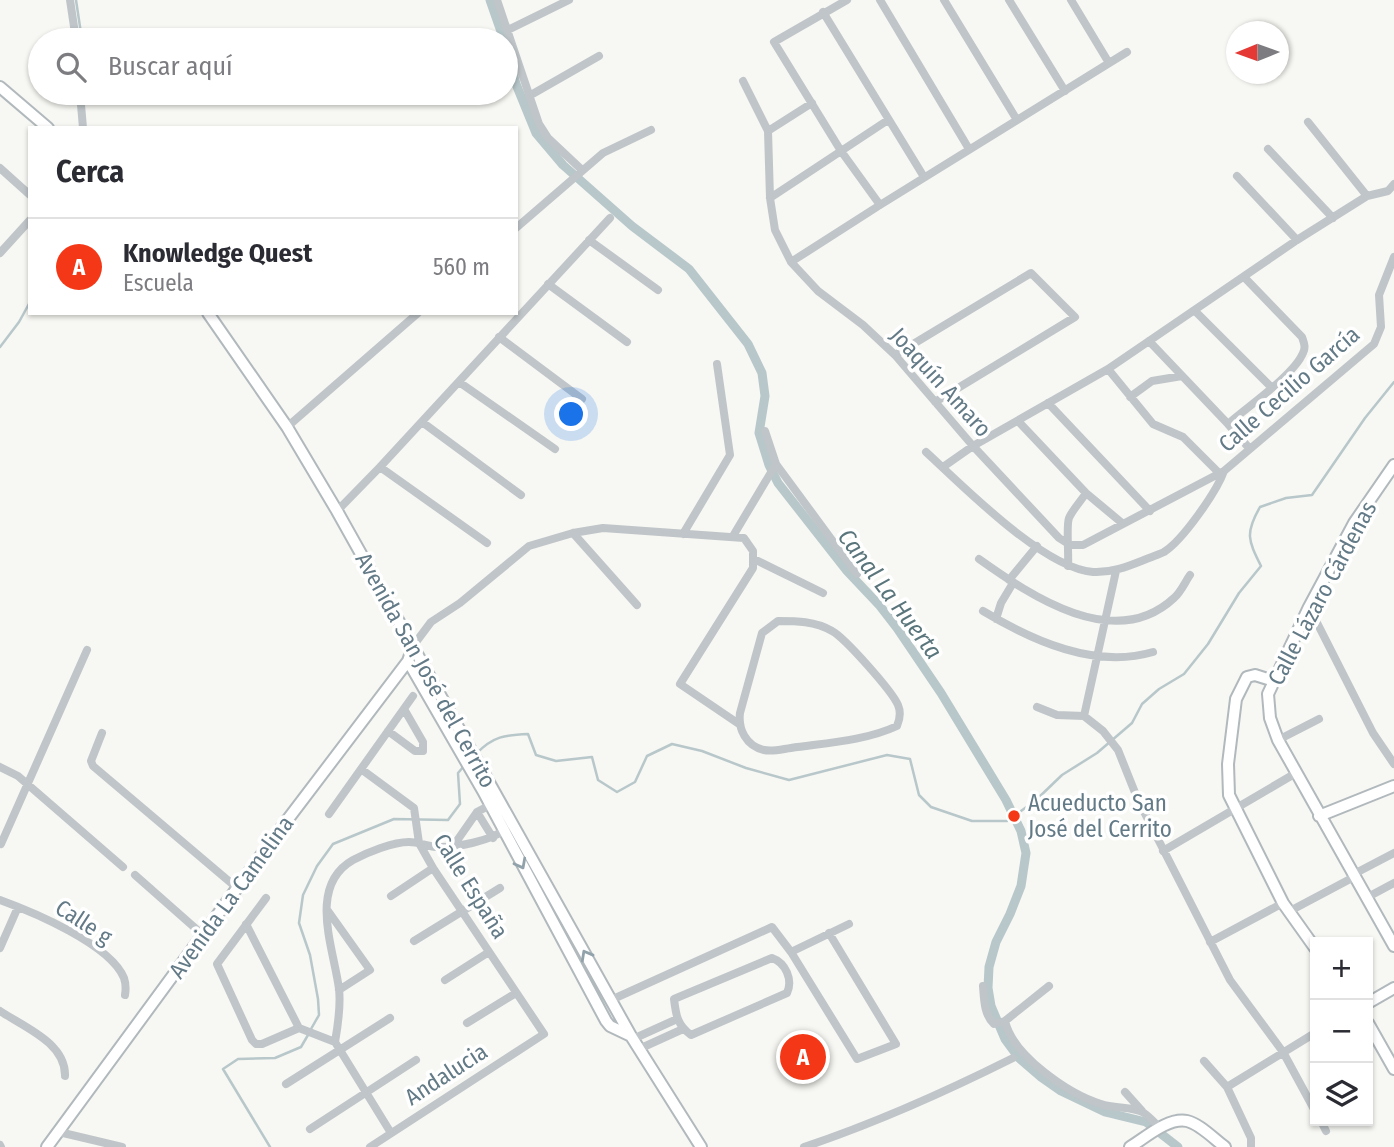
<!DOCTYPE html>
<html lang="es">
<head>
<meta charset="utf-8">
<style>
	body { margin:0; font-family:"Fira Sans Condensed",sans-serif; background:#f7f7f7; color:#2b2b33 }
	.controls { position:absolute; right:21px; bottom:21px; display:grid; overflow:hidden; border-radius:0px; box-shadow:0 2px 5px #0004 }
	.controls button { width:63px; height:63px; display:grid; place-items:center; padding:0; border:0; border-bottom:2px solid #e1e1e2; background:#fff; color:#2b2b33; font:35px sans-serif }
	.compass { position:absolute; left:1226px; top:21px; width:63px; height:63px; border-radius:50%; background:#fff; box-shadow:0 2px 5px #0004; rotate:269deg }
	.you { position:absolute; left:572px; top:415px; width:24px; height:24px; margin:-18px; border:5px solid #fff; border-radius:50%; background:#1a73e8; box-shadow:0 0 0 10px #1a73e833 }
	.badge { display:grid; place-items:center; width:46px; height:46px; border-radius:50%; background:#f43817; color:#fff; font-size:23px; font-weight:700 }
	.pin { position:absolute; translate:-50% -50%; border:4px solid #fff; box-shadow:0 2px 7px #0006 }
	.list { margin:0; padding:0; list-style:none }
	h2 { display:flex; justify-content:space-between; align-items:center; height:91px; margin:0; padding:0 28px; font-size:30px }
	h2 small { font-size:23px; font-weight:400; color:#7c7c81 }
	.list li { display:grid; grid-template-columns:46px 1fr auto; gap:21px; align-items:center; box-sizing:border-box; height:98px; padding:0 28px; border-top:2px solid #e1e1e2 }
	.list b { display:block; font-size:26px; white-space:nowrap }
	.list p { margin:0; font-size:23px; white-space:nowrap; color:#7c7c81 }
	.list em { font-size:23px; font-style:normal; color:#7c7c81 }
	.icon { flex:none; width:38px; height:38px; fill:none; stroke:currentColor; stroke-width:2; stroke-linecap:round; stroke-linejoin:round }
	.map { position:relative; flex:none; width:1394px; height:1147px; overflow:hidden }
	.search { position:absolute; background:#fff; box-shadow:0 2px 5px #0004; left:28px; top:28px; width:490px; height:77px; display:flex; align-items:center; gap:18px; box-sizing:border-box; padding:0 24px; border-radius:38px; color:#7c7c81; font-size:26px }
	.panel { position:absolute; background:#fff; box-shadow:0 2px 5px #0004; left:28px; top:126px; width:490px; height:189px; border-radius:0px }
	.map>svg:first-child { display:block }
	.lines { fill:none; stroke-linecap:round; stroke-linejoin:round }
	.stream { stroke:#b7c7ca; stroke-width:2.5 }
	.canal { stroke:#b7c7ca; stroke-width:9 }
	.secondary-casing { stroke:#b1b9bd; stroke-width:14 }
	.street { stroke:#bfc5c8; stroke-width:8 }
	.secondary { stroke:#fff; stroke-width:10 }
	.oneway { stroke:#92a2ab }
	.poi-dot { fill:#f43817; stroke:#fff; stroke-width:2.5 }
	.labels { text-anchor:middle; stroke-width:7; stroke-linejoin:round; paint-order:stroke }
	.street-label { font-size:23px; fill:#637a87; stroke:#fff }
	.poi-label { font-size:23px; fill:#637a87; stroke:#fff; text-anchor:start }
	.water-label { font-size:24px; font-style:italic; fill:#5a767c; stroke:#fff }
</style>
</head>
<body>
<div class="map">
<svg width="1394" height="1147" viewBox="0 0 1394 1147">
	<rect width="100%" height="100%" fill="#f7f7f3"/>
	<g class="lines">
		<path class="stream" d="M 76,0 L 82,40
			M 0,347 L 19,322 L 30,302
			M 476,754 C 493,736 505,735 528,734 L 536,755 L 556,761 L 592,757 L 598,780 L 617,792 L 635,782 L 647,756 L 672,744 L 702,751 L 746,768 L 789,780 L 887,755 L 910,759 L 919,795 L 931,807 L 972,821 L 1007,821 L 1035,801 L 1062,775 L 1097,753 L 1132,723 L 1142,704 L 1159,689 L 1184,674 L 1208,644 L 1239,593 L 1261,566 C 1248,540 1245,533 1260,507 L 1286,498 L 1312,495 L 1365,418 L 1394,382
			M 311,1029 L 319,1015 L 318,999 L 310,955 L 299,923 L 303,895 L 317,866 L 333,844 L 394,819 L 448,820 L 460,804 L 458,773 L 464,766
			M 270,1147 L 223,1069 L 238,1059 L 275,1058 L 301,1047 L 308,1035"/>
		<path class="canal" d="M 490,0 L 504,40
			M 506,46 L 516,84 L 536,133 L 563,165 L 632,226 L 689,269 L 748,344 L 762,373 L 765,396 L 759,433 L 769,465 L 778,483 L 847,571 L 880,606 L 897,628 L 941,693 L 1006,800 L 1021,831 L 1026,853 L 1021,886 L 1010,914 L 996,942 L 989,967 L 988,988 L 991,1006 L 1005,1039 L 1019,1058 L 1041,1077 L 1061,1091 L 1105,1112 L 1146,1122 L 1178,1147"/>
		<defs>
			<path id="secondary" d="M 0,87 L 48,128
				M 208,313 L 287,427 L 337,511 L 631,1036 L 701,1147
				M 1394,465 L 1354,523 L 1309,607 L 1268,694 L 1270,718 L 1278,740 L 1394,946
				M 408,661 L 483,791 L 606,1021 L 610,1026 L 631,1036
				M 1274,681 L 1255,675 L 1247,677 L 1236,699 L 1228,764 L 1229,795 L 1283,903 L 1315,948
				M 1319,816 L 1394,786
				M 1368,1003 L 1394,988
				M 1368,1023 L 1394,1069
				M 47,1147 L 282,827 L 408,661 L 413,646
				M 1130,1147 C 1145,1138 1168,1117 1187,1121 C 1200,1124 1214,1139 1225,1147"/>
		</defs>
		<use href="#secondary" class="secondary-casing"/>
		<path class="street" d="M 70,0 L 76,40
			M 497,0 L 539,124 L 548,138 L 582,170
			M 847,0 L 774,42 L 841,151 L 880,205
			M 880,0 L 969,149
			M 944,0 L 1017,120
			M 1009,0 L 1065,91
			M 1071,0 L 1109,63
			M 823,12 L 924,177
			M 508,30 L 569,0
			M 743,81 L 768,131 L 770,198 L 775,230 L 791,262 L 818,291 L 863,325 L 895,355 L 973,446 L 1059,538 L 1070,545 L 1083,545 L 1224,471
			M 80,93 L 83,128
			M 529,96 L 599,56
			M 1308,122 L 1367,196
			M 768,131 L 812,103
			M 1268,149 L 1333,218
			M 0,168 L 30,195
			M 1237,176 L 1297,240
			M 770,198 L 888,120
			M 516,228 L 603,153 L 651,130
			M 589,240 L 658,290
			M 0,253 L 30,220
			M 791,262 L 880,205 L 1127,52
			M 548,284 L 627,342
			M 1195,311 L 1271,387
			M 499,337 L 582,399
			M 1149,341 L 1228,424 L 1249,448
			M 895,355 L 1031,273 L 1075,317 L 935,402
			M 1108,369 L 1153,424 L 1183,437 L 1218,472
			M 459,382 L 555,449
			M 1130,397 L 1152,381 L 1182,376
			M 1048,403 L 1150,511
			M 1018,421 L 1086,493 L 1122,523
			M 422,422 L 521,495
			M 1228,424 C 1247,407 1294,375 1303,353 C 1306,347 1304,343 1302,337 L 1244,277
			M 287,427 L 418,313
			M 765,431 L 776,464 L 857,574
			M 926,452 C 963,486 1043,568 1093,572 C 1114,573 1131,565 1149,558 C 1154,556 1160,554 1164,552 C 1183,540 1217,491 1224,471 L 1374,344 L 1381,327 L 1379,295 L 1394,257
			M 380,467 L 487,543
			M 943,467 L 973,446 L 1108,369 L 1297,240 L 1367,196 L 1388,191 L 1394,184
			M 337,511 L 380,467 L 610,218
			M 573,533 L 637,605
			M 683,534 L 730,455 L 717,364
			M 733,536 L 776,464
			M 754,559 L 823,593
			M 979,559 C 1031,596 1115,653 1174,598 C 1181,592 1185,582 1190,575
			M 1068,566 C 1069,555 1066,525 1069,518 C 1073,509 1081,501 1086,493
			M 1009,580 L 1037,546
			M 1309,607 L 1373,733 L 1394,764
			M 983,611 C 1033,641 1095,669 1153,652
			M 996,619 L 1001,603 L 1013,583
			M 778,621 C 796,621 815,621 832,631 C 845,638 892,691 898,705 C 901,712 900,719 897,726 C 865,741 825,743 791,748 C 783,749 772,752 764,750 C 746,746 738,729 740,713 L 762,633 Z
			M 413,646 L 431,622 L 460,603 L 529,546 L 573,533 L 603,528 L 744,538 L 753,551 L 753,568 L 680,684 L 739,724
			M 1037,707 L 1057,715 L 1084,716
			M 1084,716 L 1103,731 L 1118,750 L 1138,800 L 1230,980 L 1283,1052 L 1315,1111
			M 1084,716 L 1116,571
			M 388,731 L 415,751 L 423,751 L 423,742 L 404,709
			M 102,733 L 91,761 L 93,766 L 237,888
			M 1278,740 L 1319,719
			M 0,767 L 18,776 L 123,867
			M 361,769 L 414,808 L 419,843 L 433,868 L 544,1034 L 370,1147
			M 477,812 L 493,838
			M 329,814 L 413,696
			M 1,844 L 87,650
			M 454,845 L 477,812 L 494,803
			M 1163,851 L 1296,773
			M 135,875 L 203,935
			M 1352,875 L 1394,853
			M 391,896 L 433,868
			M 266,898 L 217,964 L 252,1040 L 256,1044 L 262,1044 L 299,1028
			M 1366,898 L 1394,883
			M 0,900 C 33,912 110,944 124,978 C 126,984 126,989 125,995
			M 328,911 L 370,970 L 339,990
			M 1288,912 L 1354,877
			M 246,924 L 299,1028
			M 414,941 L 500,888
			M 1210,942 L 1283,903
			M 0,948 L 18,907
			M 791,952 L 849,924
			M 772,958 C 786,963 793,980 787,993 L 691,1035 C 677,1025 676,1015 674,999 Z
			M 445,980 L 489,952
			M 983,986 C 984,999 984,1015 994,1024 L 1005,1021 L 1049,986
			M 611,1000 L 772,927 L 791,952 L 857,1059 L 896,1044 L 829,933
			M 0,1011 C 24,1027 66,1043 65,1076
			M 1005,1021 C 1013,1056 1069,1094 1101,1104 C 1114,1109 1133,1106 1144,1113 C 1150,1117 1155,1123 1160,1128
			M 467,1023 L 516,993
			M 299,1028 L 335,1042 L 391,1133
			M 633,1039 L 677,1019
			M 335,1042 C 338,1025 341,1006 339,989 C 334,949 307,886 353,860 C 368,852 393,842 409,842 C 418,842 427,846 436,847 C 455,848 492,841 507,828
			M 639,1049 L 683,1029
			M 1204,1061 L 1227,1087 L 1251,1138 L 1251,1147
			M 286,1084 L 390,1018
			M 1227,1087 L 1315,1033
			M 1125,1092 L 1142,1111
			M 1321,1121 L 1326,1131
			M 310,1129 L 416,1060
			M 59,1132 L 122,1147
			M 0,1145 L 1,1147
			M 804,1147 C 876,1123 945,1092 1013,1058"/>
		<use href="#secondary" class="secondary"/>
	</g>
	<defs><path id="oneway-chevron" d="M-2-3.5L2.5 0L-2 3.5" fill="none" stroke-width="1.6" stroke-linecap="round" stroke-linejoin="round" transform="scale(1.75)"/></defs>
	<g class="oneway">
		<use href="#oneway-chevron" transform="translate(521 864) rotate(62)"/>
		<use href="#oneway-chevron" transform="translate(586 955) rotate(-119)"/>
	</g>
	<circle class="poi-dot" cx="1014" cy="816" r="7"/>
	<g class="labels">
		<g class="street-label">
			<text transform="translate(941 382) rotate(48)" y="8">Joaquín Amaro</text>
			<text transform="translate(1289 389) rotate(-41)" y="8">Calle Cecilio García</text>
			<text transform="translate(1322 593) rotate(-62)" y="8">Calle Lázaro Cárdenas</text>
			<text transform="translate(426 670) rotate(61)" y="8">Avenida San José del Cerrito</text>
			<text transform="translate(471 886) rotate(58)" y="8">Calle España</text>
			<text transform="translate(231 897) rotate(-54)" y="8">Avenida La Camelina</text>
			<text transform="translate(84 922) rotate(33)" y="8">Calle g</text>
			<text transform="translate(446 1074) rotate(-33)" y="8">Andalucia</text>
		</g>
		<g class="poi-label">
			<text x="1028" y="811">Acueducto San<tspan x="1028" dy="26">José del Cerrito</tspan></text>
		</g>
		<g class="water-label">
			<text transform="translate(890 594) rotate(53)" y="8">Canal La Huerta</text>
		</g>
	</g>
</svg>
<div class="controls">
<button>+</button>
<button>−</button>
<button><svg class="icon" aria-label="layers" viewBox="0 0 24 24"><path d="M12 4l9 5-9 5-9-5zM3 14l9 5 9-5"/></svg></button>
</div>
<svg class="compass" viewBox="-18 -18 36 36"><path d="M0-13l5 13h-10z" fill="#e53935"/><path d="M0 13l5-13h-10z" fill="#7c7c81"/></svg>
<div class="you"></div>
<div class="pin badge" style="left:803px;top:1057px">A</div>
<div class="search"><svg class="icon" aria-label="search" viewBox="0 0 24 24"><circle cx="10" cy="10" r="6"/><path d="M15 15l6 6"/></svg>Buscar aquí</div>
<section class="panel">
<h2>Cerca<small></small></h2>
<ul class="list">
<li><span class="badge">A</span><div><b>Knowledge Quest</b><p>Escuela</p></div><em>560 m</em></li>
</ul>
</section>
</div>
</body>
</html>
